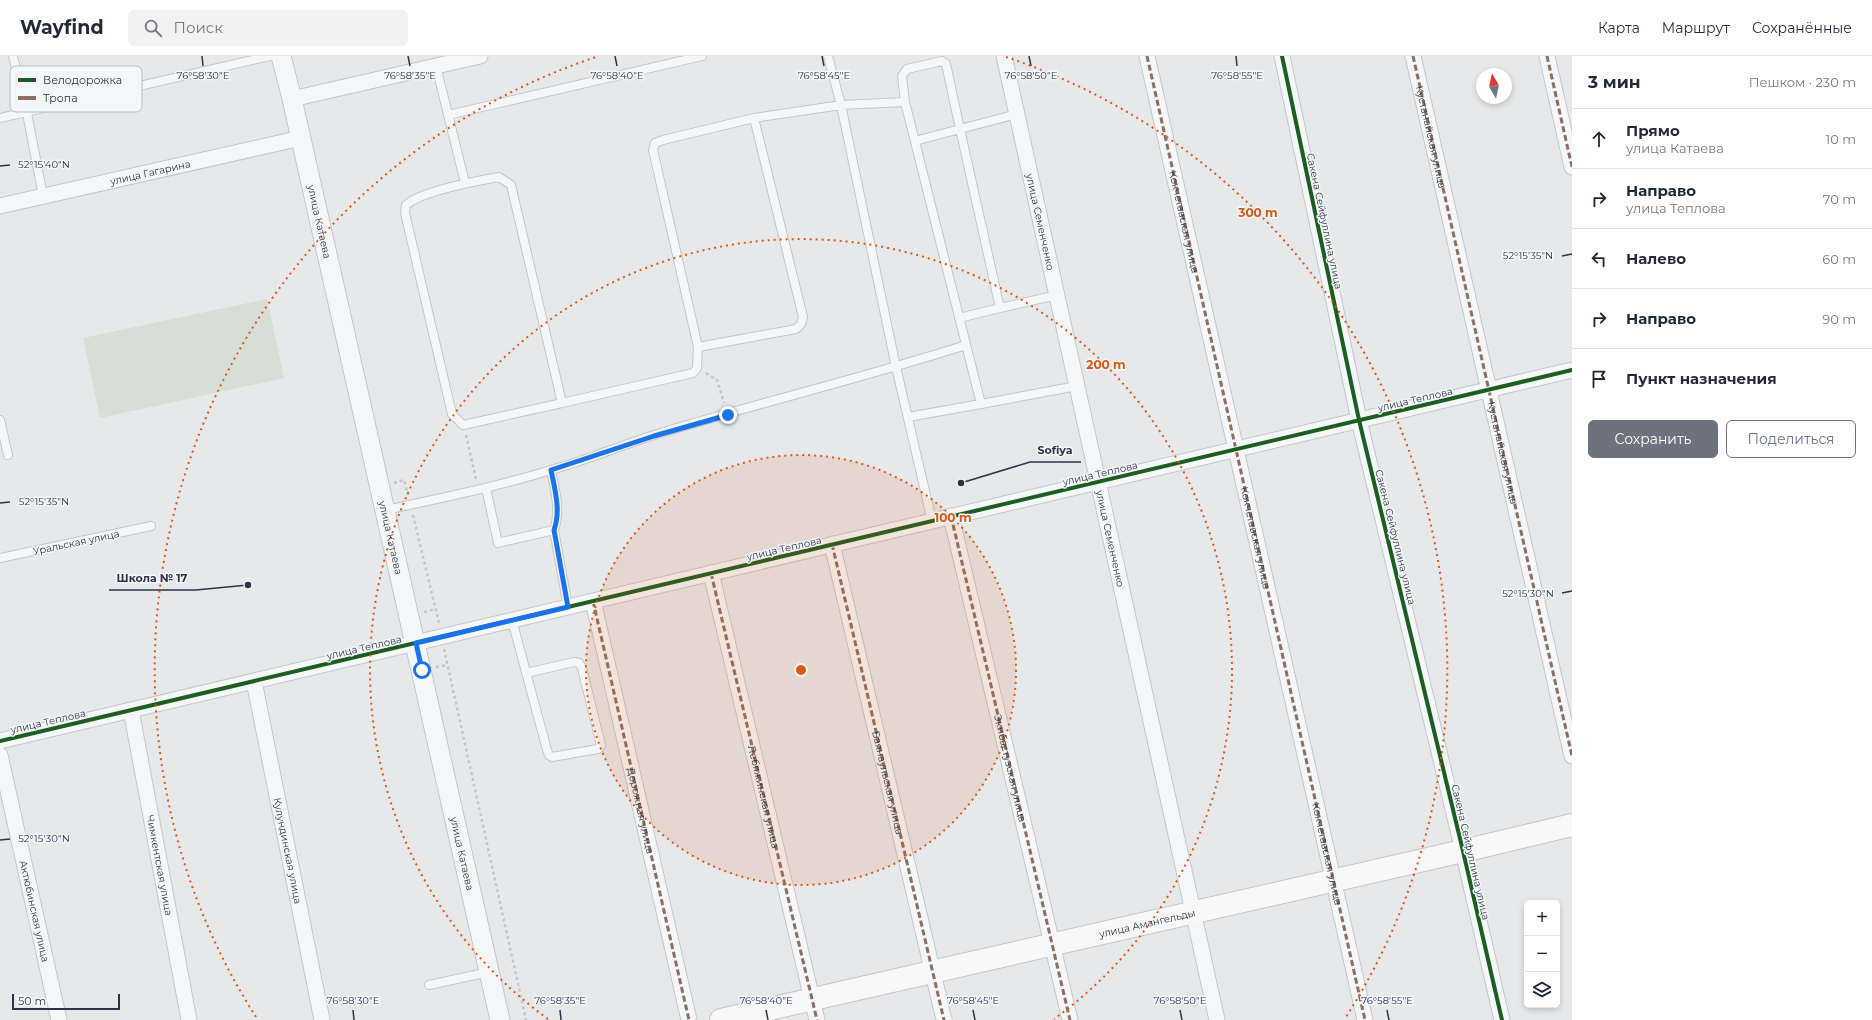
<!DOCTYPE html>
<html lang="ru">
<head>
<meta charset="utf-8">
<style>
	body { margin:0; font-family:Montserrat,sans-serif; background:#f2f2f3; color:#1f2937 }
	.controls { position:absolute; right:12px; bottom:12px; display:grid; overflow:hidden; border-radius:6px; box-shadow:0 2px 6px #0003 }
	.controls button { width:36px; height:36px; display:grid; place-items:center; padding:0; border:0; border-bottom:1px solid #e0e1e3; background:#fff; color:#1f2937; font:20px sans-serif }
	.compass { position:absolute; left:1476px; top:12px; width:36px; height:36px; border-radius:50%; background:#fff; box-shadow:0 2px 6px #0003; rotate:351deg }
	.scale { position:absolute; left:12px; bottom:10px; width:108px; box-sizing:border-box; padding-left:4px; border:2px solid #2b3445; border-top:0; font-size:11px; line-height:14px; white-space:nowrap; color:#2b3445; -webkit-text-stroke:3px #f4f6f9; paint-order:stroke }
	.stop { position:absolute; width:12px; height:12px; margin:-9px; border:3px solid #1a73e8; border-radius:50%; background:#fff }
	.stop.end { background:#1a73e8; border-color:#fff; box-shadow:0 1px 4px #0008 }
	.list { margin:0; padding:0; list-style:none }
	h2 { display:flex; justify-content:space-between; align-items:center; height:52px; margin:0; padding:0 16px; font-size:17px }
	h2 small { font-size:13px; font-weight:400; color:#747a83 }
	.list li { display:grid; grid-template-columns:26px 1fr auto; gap:12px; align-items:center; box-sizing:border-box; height:60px; padding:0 16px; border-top:1px solid #e0e1e3 }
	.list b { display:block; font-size:15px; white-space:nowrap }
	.list p { margin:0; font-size:13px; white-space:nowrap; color:#747a83 }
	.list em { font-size:13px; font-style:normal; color:#747a83 }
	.actions { display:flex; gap:8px; padding:12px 16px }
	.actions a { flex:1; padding:9px 0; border:1px solid #6c737f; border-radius:6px; text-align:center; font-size:14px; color:#6c737f }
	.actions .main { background:#6c737f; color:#fff }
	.icon { flex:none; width:22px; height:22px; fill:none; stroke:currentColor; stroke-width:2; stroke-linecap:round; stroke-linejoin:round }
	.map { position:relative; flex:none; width:1572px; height:964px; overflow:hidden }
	header { display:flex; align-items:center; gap:24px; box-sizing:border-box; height:56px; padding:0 20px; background:#fff; border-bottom:1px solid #e0e1e3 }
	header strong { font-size:19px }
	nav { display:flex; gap:22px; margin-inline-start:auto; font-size:14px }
	.search { width:280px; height:36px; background:#f2f2f3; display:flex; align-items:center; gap:10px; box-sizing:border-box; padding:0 14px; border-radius:6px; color:#747a83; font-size:15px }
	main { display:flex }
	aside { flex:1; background:#fff }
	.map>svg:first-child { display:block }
	.green { fill:#d6ded6 }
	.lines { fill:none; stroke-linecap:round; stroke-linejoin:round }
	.service-casing { stroke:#c4c6c8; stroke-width:10 }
	.minor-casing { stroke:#c4c6c8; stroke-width:17 }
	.tertiary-casing { stroke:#c4c6c8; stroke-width:21 }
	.secondary-casing { stroke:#c4c6c8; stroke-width:24 }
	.path { stroke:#c5c6ca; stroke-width:2.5; stroke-dasharray:3 3; stroke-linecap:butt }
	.service { stroke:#f5f6f7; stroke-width:8 }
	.minor { stroke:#f5f6f7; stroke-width:15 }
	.tertiary { stroke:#f5f6f7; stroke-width:19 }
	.secondary { stroke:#f8f8f8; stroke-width:22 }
	.quiet { stroke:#8d6e63; stroke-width:3; stroke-dasharray:6 3; stroke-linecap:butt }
	.cycleway-casing { stroke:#f4f6f9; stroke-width:6 }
	.cycleway { stroke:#1b5e20; stroke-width:4 }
	.route { stroke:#1a73e8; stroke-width:5 }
	.ticks { fill:none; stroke:#2b3445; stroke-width:1.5 }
	.ring { fill:none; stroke:#df570f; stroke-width:2; stroke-dasharray:2 4 }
	.labels { text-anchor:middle; stroke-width:3; stroke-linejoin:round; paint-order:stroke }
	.street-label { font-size:10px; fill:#2b3445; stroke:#f4f6f9 }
	.key { fill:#f4f6f9; stroke:#b8bcc3; stroke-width:1 }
	.key-label { font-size:11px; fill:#2b3445 }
	.ticks-label { font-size:10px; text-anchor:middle; fill:#2b3445; stroke:#f4f6f9; stroke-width:3; stroke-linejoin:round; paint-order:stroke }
	.centre { fill:#df570f; stroke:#f4f6f9; stroke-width:2 }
	.ring-label { font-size:12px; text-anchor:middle; font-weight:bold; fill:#df570f; stroke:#f4f6f9; stroke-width:3; stroke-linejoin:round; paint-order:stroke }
	.leader { fill:none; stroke:#2b3445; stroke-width:1.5 }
	.callout-dot { fill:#2b3445; stroke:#f4f6f9; stroke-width:1.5 }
	.callout-label { font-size:11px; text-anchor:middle; font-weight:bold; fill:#2b3445; stroke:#f4f6f9; stroke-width:3; stroke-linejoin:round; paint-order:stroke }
</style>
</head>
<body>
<header>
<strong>Wayfind</strong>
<div class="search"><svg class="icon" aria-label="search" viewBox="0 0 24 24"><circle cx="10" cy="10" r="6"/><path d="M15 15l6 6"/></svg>Поиск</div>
<nav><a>Карта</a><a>Маршрут</a><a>Сохранённые</a></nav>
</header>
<main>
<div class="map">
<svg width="1572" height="964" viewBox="0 0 1572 964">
	<rect width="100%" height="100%" fill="#e6e8ea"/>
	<path class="green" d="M 267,243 L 284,322 L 100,362 L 83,282 Z"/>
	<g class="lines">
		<defs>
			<path id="service" d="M 13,0 L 27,57 L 43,140
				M 828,0 L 841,49 L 896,311 L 932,465
				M 436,10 L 465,127
				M 905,46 L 902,20 L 907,13 L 942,5 L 946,8 L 960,73 L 915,85
				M 1017,58 L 960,73 L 1000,252 L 1057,239
				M 448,59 L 702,0
				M 0,62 L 270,0
				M 754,62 L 841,49 L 905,46 L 981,348 L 1077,330
				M 499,121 L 511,129 L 562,347 L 463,369 L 452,358 L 405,157 L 406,149 C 422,135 476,125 499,121 Z
				M 959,262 L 1000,252
				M 562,347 L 693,317 L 697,312 L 698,291 L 653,94 L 655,87 L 663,84 L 754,62 L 803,261 L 801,268 L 796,273 L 698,291
				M 908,361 L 981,348
				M 0,364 L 8,399
				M 551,414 C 555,434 561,455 554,474 L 568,551
				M 486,432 L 498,487 L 554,474
				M 386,454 C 441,442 496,431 551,414 C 586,404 620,390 654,379 C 758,347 863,322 966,289
				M 0,502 L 151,470
				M 512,564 L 547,694 L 549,699 L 552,701 L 598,693 L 601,690 L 600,685 L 582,612 L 579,607 L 574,606 L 526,617
				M 429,929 L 489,916"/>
			<g id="minor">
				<path id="s1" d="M 1004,0 L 1217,964"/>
				<path d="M 1147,0 L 1365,964"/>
				<path d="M 1282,0 L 1359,364 L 1463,795 L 1502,964"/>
				<path d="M 1413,0 L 1572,700"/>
				<path d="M 1547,0 L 1572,111"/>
				<path d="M 292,43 L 480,0"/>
				<path id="s2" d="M 0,150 L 301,82"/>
				<path id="s3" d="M 951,460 L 1070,964"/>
				<path id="s4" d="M 832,488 L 944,964"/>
				<path id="s5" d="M 711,517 L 817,964"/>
				<path id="s6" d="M 593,545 L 689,964"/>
				<path id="s7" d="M 254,625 L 322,964"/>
				<path id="s8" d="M 131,654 L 189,964"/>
				<path d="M 0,685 L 1572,314"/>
				<path id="s9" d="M 0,699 L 59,964"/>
			</g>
			<g id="tertiary">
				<path id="s10" d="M 281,0 L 292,43 L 500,964"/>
			</g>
			<g id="secondary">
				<path id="s11" d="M 721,964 L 1463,795 L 1572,769"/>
			</g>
		</defs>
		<use href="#service" class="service-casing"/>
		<use href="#minor" class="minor-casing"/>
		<use href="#tertiary" class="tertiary-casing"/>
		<use href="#secondary" class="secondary-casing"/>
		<path class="path" d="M 706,317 L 717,324 L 724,347
			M 466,379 L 476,423
			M 394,427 L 404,424 L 408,439
			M 413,459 L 439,567
			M 424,556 L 435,553
			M 444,593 L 526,964
			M 436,611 L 448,609"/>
		<use href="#service" class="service"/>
		<use href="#minor" class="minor"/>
		<use href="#tertiary" class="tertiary"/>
		<use href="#secondary" class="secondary"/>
		<g class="quiet">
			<path id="s12" d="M 1147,0 L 1365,964"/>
			<path id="s13" d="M 1413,0 L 1572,700"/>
			<path d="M 1547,0 L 1572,111"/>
			<path d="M 951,460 L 1070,964"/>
			<path d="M 832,488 L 944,964"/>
			<path d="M 711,517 L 817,964"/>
			<path d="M 593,545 L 689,964"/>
		</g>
		<defs>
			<path id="cycleway" d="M 1282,0 L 1359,364 L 1463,795 L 1502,964
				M 0,685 L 1572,314"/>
		</defs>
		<use href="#cycleway" class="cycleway-casing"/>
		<use href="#cycleway" class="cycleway"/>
	</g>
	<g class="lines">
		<path class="route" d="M 422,614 L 416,587 L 568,551 L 554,474 C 561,455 555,434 551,414 L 654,380 L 728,359"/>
	</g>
	<path class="ticks" d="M 202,0 L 203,10M 408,0 L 410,10M 615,0 L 617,10M 822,0 L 824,10M 1029,0 L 1031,10M 1236,0 L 1237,10M 0,110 L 10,109M 1562,200 L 1572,198M 0,447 L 10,446M 1562,537 L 1572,535M 0,784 L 10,783M 353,954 L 354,964M 560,954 L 561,964M 766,954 L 768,964M 973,954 L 975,964M 1180,954 L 1182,964M 1387,954 L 1389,964"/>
	<circle cx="801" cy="614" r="215" fill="#df570f" fill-opacity=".12"/>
	<g class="ring">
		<circle cx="801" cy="614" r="215"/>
		<path d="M548 963A431 431 0 1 1 1054 963"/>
		<path d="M256 961A646 646 0 0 1 596 1M1006 1A646 646 0 0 1 1346 961"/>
	</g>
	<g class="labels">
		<g class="street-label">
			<text dy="4" stroke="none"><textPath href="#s13" startOffset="83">Кустанайская улица</textPath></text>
			<text dy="4" stroke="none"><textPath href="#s2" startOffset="154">улица Гагарина</textPath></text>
			<text transform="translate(1325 165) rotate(78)" y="4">Сакена Сейфуллина улица</text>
			<text dy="4" stroke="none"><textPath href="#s10" startOffset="170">улица Катаева</textPath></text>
			<text dy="4" stroke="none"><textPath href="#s1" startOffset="170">улица Семенченко</textPath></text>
			<text dy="4" stroke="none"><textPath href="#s12" startOffset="170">Кокчетавская улица</textPath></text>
			<text transform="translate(1415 343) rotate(-13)" y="4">улица Теплова</text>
			<text dy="4" stroke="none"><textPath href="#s13" startOffset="407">Кустанайская улица</textPath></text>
			<text transform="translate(1100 417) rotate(-13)" y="4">улица Теплова</text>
			<text transform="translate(1396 481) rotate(76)" y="4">Сакена Сейфуллина улица</text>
			<text dy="4" stroke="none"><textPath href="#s10" startOffset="494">улица Катаева</textPath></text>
			<text dy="4" stroke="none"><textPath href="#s1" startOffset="494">улица Семенченко</textPath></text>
			<text dy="4" stroke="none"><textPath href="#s12" startOffset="494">Кокчетавская улица</textPath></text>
			<text transform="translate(76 486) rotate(-12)" y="4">Уральская улица</text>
			<text transform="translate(784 492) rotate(-13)" y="4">улица Теплова</text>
			<text transform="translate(364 591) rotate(-13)" y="4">улица Теплова</text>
			<text transform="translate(48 665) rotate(-13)" y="4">улица Теплова</text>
			<text dy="4" stroke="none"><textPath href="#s3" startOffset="259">Экибастузская улица</textPath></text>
			<text dy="4" stroke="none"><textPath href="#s4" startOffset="245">Баянаульская улица</textPath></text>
			<text dy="4" stroke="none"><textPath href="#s5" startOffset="230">Лебяжинская улица</textPath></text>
			<text dy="4" stroke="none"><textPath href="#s6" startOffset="215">Дорожная улица</textPath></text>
			<text dy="4" stroke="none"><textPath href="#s7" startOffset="173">Кулундинская улица</textPath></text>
			<text transform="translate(1471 796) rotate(77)" y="4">Сакена Сейфуллина улица</text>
			<text dy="4" stroke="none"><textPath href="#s10" startOffset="818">улица Катаева</textPath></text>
			<text dy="4" stroke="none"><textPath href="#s12" startOffset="818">Кокчетавская улица</textPath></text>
			<text dy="4" stroke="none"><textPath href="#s8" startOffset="158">Чимкентская улица</textPath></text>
			<text dy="4" stroke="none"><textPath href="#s9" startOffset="160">Актюбинская улица</textPath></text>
			<text dy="4" stroke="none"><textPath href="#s11" startOffset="437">улица Амангельды</textPath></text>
		</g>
	</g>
	<rect x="10" y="10" width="132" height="46" rx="6" class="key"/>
	<rect x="18" y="22" width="18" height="4" fill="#1b5e20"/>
	<rect x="18" y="40" width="18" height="4" fill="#8d6e63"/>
	<g class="key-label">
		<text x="43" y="28">Велодорожка</text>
		<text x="43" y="46">Тропа</text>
	</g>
	<g class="ticks-label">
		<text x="203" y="23">76°58'30"E</text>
		<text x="410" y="23">76°58'35"E</text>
		<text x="617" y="23">76°58'40"E</text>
		<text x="824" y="23">76°58'45"E</text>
		<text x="1031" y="23">76°58'50"E</text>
		<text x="1237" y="23">76°58'55"E</text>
		<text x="44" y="112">52°15'40"N</text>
		<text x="1528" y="203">52°15'35"N</text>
		<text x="44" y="449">52°15'35"N</text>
		<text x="1528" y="541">52°15'30"N</text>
		<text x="44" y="786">52°15'30"N</text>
		<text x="353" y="948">76°58'30"E</text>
		<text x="560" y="948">76°58'35"E</text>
		<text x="766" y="948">76°58'40"E</text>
		<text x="973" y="948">76°58'45"E</text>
		<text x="1180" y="948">76°58'50"E</text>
		<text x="1387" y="948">76°58'55"E</text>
	</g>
	<circle cx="801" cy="614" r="6" class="centre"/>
	<g class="ring-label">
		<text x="1258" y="161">300 m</text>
		<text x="1106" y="313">200 m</text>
		<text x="953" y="466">100 m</text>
	</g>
	<path class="leader" d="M961 427L1030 406H1081M248 529L196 534H109"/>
	<g class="callout-dot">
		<circle cx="961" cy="427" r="4"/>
		<circle cx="248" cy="529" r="4"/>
	</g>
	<g class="callout-label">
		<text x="1055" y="398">Sofiya</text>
		<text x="152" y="526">Школа № 17</text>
	</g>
</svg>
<div class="controls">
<button>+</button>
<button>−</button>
<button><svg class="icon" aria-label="layers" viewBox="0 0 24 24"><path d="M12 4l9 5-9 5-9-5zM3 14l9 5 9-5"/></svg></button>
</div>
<svg class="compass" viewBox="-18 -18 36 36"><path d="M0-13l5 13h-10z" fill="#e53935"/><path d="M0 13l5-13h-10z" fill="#747a83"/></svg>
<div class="scale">50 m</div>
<div class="stop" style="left:422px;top:614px"></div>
<div class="stop end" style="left:728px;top:359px"></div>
</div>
<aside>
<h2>3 мин<small>Пешком · 230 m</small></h2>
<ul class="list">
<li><svg class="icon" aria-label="ahead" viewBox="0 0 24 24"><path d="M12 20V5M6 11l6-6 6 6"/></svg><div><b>Прямо</b><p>улица Катаева</p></div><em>10 m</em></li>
<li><svg class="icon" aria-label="right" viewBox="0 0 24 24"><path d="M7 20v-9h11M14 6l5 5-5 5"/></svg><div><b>Направо</b><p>улица Теплова</p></div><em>70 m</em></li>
<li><svg class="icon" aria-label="left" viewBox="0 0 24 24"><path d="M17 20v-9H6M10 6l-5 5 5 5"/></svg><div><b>Налево</b></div><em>60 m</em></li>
<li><svg class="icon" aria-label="right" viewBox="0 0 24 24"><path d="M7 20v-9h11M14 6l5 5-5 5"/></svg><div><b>Направо</b></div><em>90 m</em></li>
<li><svg class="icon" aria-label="arrive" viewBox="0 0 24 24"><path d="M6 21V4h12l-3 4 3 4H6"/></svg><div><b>Пункт назначения</b></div></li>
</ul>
<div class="actions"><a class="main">Сохранить</a><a>Поделиться</a></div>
</aside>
</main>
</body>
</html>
